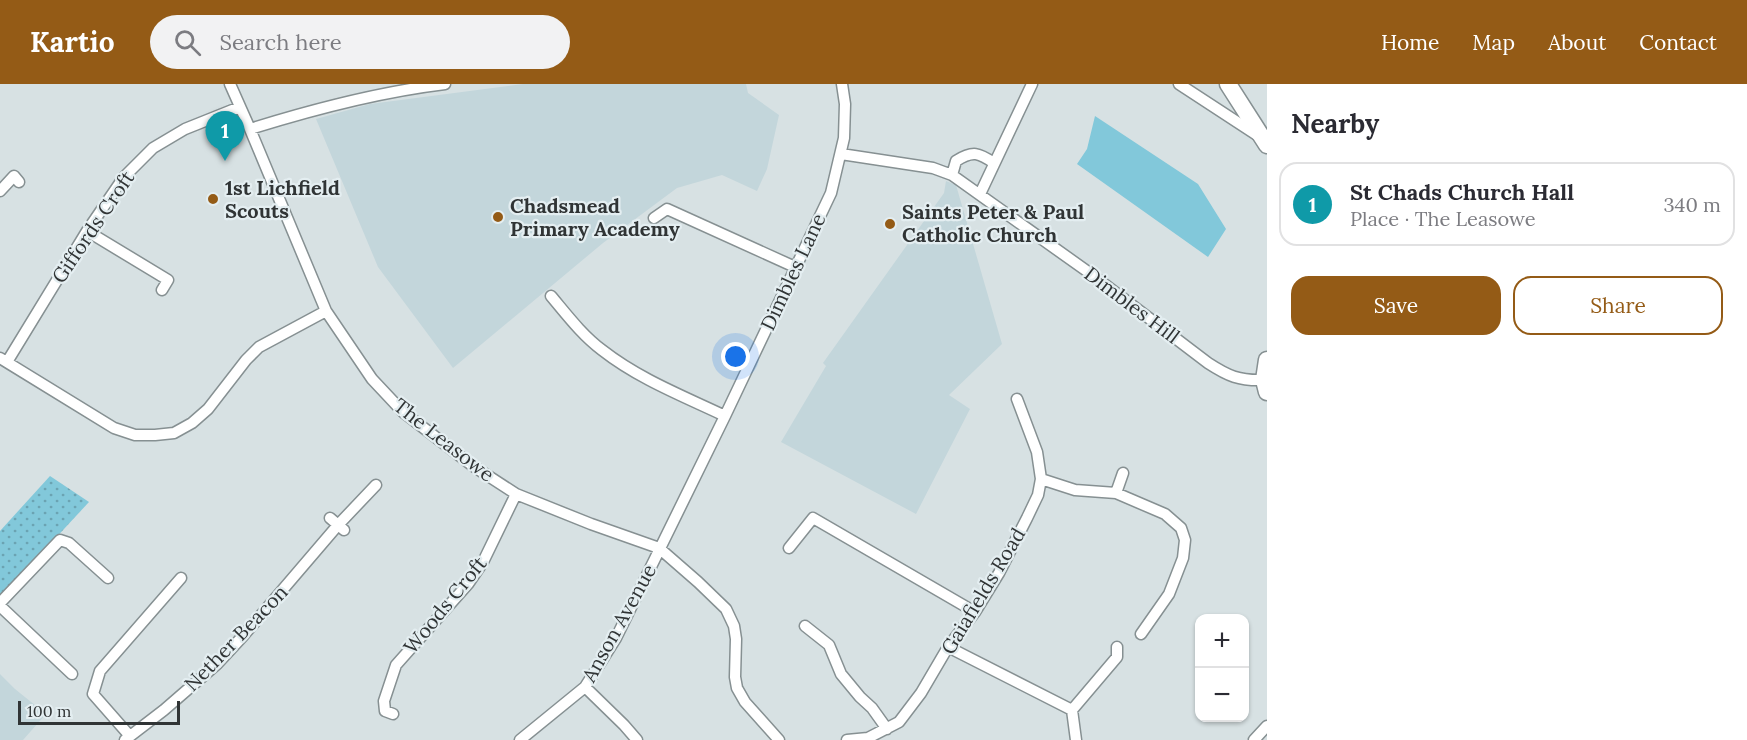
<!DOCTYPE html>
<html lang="en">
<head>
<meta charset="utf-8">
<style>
	body { margin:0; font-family:Lora,serif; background:#f2f2f3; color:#2b2b33 }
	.controls { position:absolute; right:18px; bottom:18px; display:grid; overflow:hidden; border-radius:12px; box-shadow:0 2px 4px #0004 }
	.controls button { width:54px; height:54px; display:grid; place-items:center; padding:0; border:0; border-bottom:2px solid #e1e1e2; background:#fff; color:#2b2b33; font:30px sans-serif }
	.scale { position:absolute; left:18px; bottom:15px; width:162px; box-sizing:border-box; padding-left:6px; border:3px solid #303435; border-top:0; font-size:16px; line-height:21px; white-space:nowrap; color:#303435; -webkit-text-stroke:4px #e4eef1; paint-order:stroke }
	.you { position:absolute; left:736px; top:273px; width:21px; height:21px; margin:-15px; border:4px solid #fff; border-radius:50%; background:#1a73e8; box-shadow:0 0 0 9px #1a73e833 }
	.badge { display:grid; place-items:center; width:39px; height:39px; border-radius:50%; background:#945b16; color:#fff; font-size:20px; font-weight:700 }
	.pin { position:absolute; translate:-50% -50px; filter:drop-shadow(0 2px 3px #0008) }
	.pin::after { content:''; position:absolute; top:32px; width:21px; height:18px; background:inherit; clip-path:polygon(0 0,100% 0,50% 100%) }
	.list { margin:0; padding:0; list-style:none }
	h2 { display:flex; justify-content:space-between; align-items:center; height:78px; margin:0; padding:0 24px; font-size:26px }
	h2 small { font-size:20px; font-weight:400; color:#7c7c81 }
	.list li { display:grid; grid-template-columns:39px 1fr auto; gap:18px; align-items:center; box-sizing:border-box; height:84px; margin:0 12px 12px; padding:0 12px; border:2px solid #e1e1e2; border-radius:18px }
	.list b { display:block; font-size:22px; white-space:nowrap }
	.list p { margin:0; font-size:20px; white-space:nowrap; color:#7c7c81 }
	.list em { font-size:20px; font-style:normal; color:#7c7c81 }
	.actions { display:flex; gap:12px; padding:18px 24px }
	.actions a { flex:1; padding:14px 0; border:2px solid #945b16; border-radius:18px; text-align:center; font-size:21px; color:#945b16 }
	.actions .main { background:#945b16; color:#fff }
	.icon { flex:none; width:33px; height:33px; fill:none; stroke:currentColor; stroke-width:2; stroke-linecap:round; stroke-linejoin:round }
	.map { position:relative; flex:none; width:1267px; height:656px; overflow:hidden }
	header { display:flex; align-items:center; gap:36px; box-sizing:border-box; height:84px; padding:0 30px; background:#945b16; color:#fff }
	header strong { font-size:28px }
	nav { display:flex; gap:33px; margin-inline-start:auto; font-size:21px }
	.search { width:420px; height:54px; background:#f2f2f3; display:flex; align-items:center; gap:15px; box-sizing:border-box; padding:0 21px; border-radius:33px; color:#7c7c81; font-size:22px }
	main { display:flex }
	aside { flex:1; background:#fff }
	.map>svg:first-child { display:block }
	.built { fill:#c3d6db }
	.green { fill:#82c8da }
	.garden { fill:url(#garden-dots) }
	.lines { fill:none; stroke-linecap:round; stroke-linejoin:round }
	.street-casing { stroke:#869092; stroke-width:13 }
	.secondary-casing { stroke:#869092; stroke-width:19 }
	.street { stroke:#fff; stroke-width:10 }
	.secondary { stroke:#fff; stroke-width:16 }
	.poi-dot { fill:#945b16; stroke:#e4eef1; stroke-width:2 }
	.labels { text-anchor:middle; stroke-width:4.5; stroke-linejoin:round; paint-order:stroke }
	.poi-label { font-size:20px; font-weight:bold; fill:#303435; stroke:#e4eef1; text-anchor:start }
	.street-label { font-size:20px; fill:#303435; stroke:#e4eef1 }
</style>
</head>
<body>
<header>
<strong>Kartio</strong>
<div class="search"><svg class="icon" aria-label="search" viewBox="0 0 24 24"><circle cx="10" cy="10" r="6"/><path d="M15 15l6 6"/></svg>Search here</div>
<nav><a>Home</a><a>Map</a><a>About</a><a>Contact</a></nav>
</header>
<main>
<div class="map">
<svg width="1267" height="656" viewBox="0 0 1267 656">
	<defs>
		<pattern id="garden-dots" width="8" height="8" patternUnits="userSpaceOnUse" patternTransform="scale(1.5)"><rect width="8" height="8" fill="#82c8da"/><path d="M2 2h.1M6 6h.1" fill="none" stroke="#6ba3b2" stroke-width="1.8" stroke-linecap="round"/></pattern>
	</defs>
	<rect width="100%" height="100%" fill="#d7e1e3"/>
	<path class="built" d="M 523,0 L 746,0 L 748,9 L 779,31 L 767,85 L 757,107 L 722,91 L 677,104 L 603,159 L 453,284 L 378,183 L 316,35 L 370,20 Z
		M 946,97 L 956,101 L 1002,260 L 949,311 L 970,325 L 916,430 L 781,358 L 826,282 L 823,279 L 944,109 Z
		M 0,590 L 15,605 L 46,630 L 23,656 L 0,656 Z"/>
	<path class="green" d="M 1095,32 L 1198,100 L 1226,145 L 1208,173 L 1077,80 L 1087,65 Z"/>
	<path class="garden" d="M 50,392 L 89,418 L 0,514 L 0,447 Z"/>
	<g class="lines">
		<defs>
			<path id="street" d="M 230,0 L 250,45 L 326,227 L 372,295 L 403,328 L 473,382 L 516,410 L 591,440 L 659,464 L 698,498 L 726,525 L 734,542 L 736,555 L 735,593 L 737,604 L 745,618 L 779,656
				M 1179,0 L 1257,51
				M 250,45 C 314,25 378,8 445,0
				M 841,70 L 933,84 L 952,91 L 1091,190 L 1208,279 C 1228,292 1239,297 1264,296
				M 952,91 L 956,77 C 973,66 979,69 994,79
				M 0,107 L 14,92 L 19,98
				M 980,110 L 1032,0
				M 654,134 L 667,125 L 795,183
				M 87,147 L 168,196 L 162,206
				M 551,212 C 567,231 582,251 602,266 C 639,295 683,312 725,332
				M 0,274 L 114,344 L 135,351 L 155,351 L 174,349 L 192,339 L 208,325 L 246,276 L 259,263 L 326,227
				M 7,278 L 87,147 L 124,93 L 153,64 L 185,45 L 240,23
				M 1041,395 L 1075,406 L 1116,409 L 1165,430 L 1181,444 L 1185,456 L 1183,474 L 1169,510 L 1141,550
				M 1116,409 L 1123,389
				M 330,434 L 344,446
				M 789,464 L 813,434 L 975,528
				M 0,519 L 60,456 L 69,459 L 108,494
				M 0,522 L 72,590
				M 805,542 L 829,561 L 841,590 L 860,613 L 872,624 L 887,645
				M 948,563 L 1072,626 L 1076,656
				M 585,603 L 624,641 L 637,656
				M 1072,626 L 1117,573 L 1117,563
				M 393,630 L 385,627 L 384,617 L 396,581 L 468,500 L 483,478 L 516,410
				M 129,651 L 93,610 L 100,587 L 181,494
				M 125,656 L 164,626 L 217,580 L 243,552 L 338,441 L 376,401
				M 520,656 L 585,603 L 616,554 L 725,332 L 831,109 L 844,54 L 845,20 L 842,0
				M 847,656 L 868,654 L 899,638 L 921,609 L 948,563 L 975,528 L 999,489 L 1027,434 L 1038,411 L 1041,395 L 1037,368 L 1017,315
				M 1254,656 L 1267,642"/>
			<path id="secondary" d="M 1228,0 L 1267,61
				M 1267,276 L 1264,296 L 1267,308"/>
		</defs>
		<use href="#street" class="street-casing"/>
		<use href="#secondary" class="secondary-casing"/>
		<use href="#street" class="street"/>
		<use href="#secondary" class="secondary"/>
	</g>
	<g class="poi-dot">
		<circle cx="213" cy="115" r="6"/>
		<circle cx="498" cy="133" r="6"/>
		<circle cx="890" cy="140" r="6"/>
	</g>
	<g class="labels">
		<g class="poi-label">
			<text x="225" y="111">1st Lichfield<tspan x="225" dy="23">Scouts</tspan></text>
			<text x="510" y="129">Chadsmead<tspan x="510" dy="23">Primary Academy</tspan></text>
			<text x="902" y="135">Saints Peter &amp; Paul<tspan x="902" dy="23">Catholic Church</tspan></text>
		</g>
		<g class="street-label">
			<text transform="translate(93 143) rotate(-56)" y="7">Giffords Croft</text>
			<text transform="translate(793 188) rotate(-65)" y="7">Dimbles Lane</text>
			<text transform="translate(1132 221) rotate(37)" y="7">Dimbles Hill</text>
			<text transform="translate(444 356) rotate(38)" y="7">The Leasowe</text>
			<text transform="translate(983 507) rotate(-59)" y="7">Gaiafields Road</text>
			<text transform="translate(445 521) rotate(-51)" y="7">Woods Croft</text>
			<text transform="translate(619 539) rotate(-61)" y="7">Anson Avenue</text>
			<text transform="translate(236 554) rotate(-46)" y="7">Nether Beacon</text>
		</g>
	</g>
</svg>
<div class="controls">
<button>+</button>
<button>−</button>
</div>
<div class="scale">100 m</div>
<div class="you"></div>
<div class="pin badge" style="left:225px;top:77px;background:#0f9aa8">1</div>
</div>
<aside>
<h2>Nearby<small></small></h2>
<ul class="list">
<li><span class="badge" style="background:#0f9aa8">1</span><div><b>St Chads Church Hall</b><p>Place · The Leasowe</p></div><em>340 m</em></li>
</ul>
<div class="actions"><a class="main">Save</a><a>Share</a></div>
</aside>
</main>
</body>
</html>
